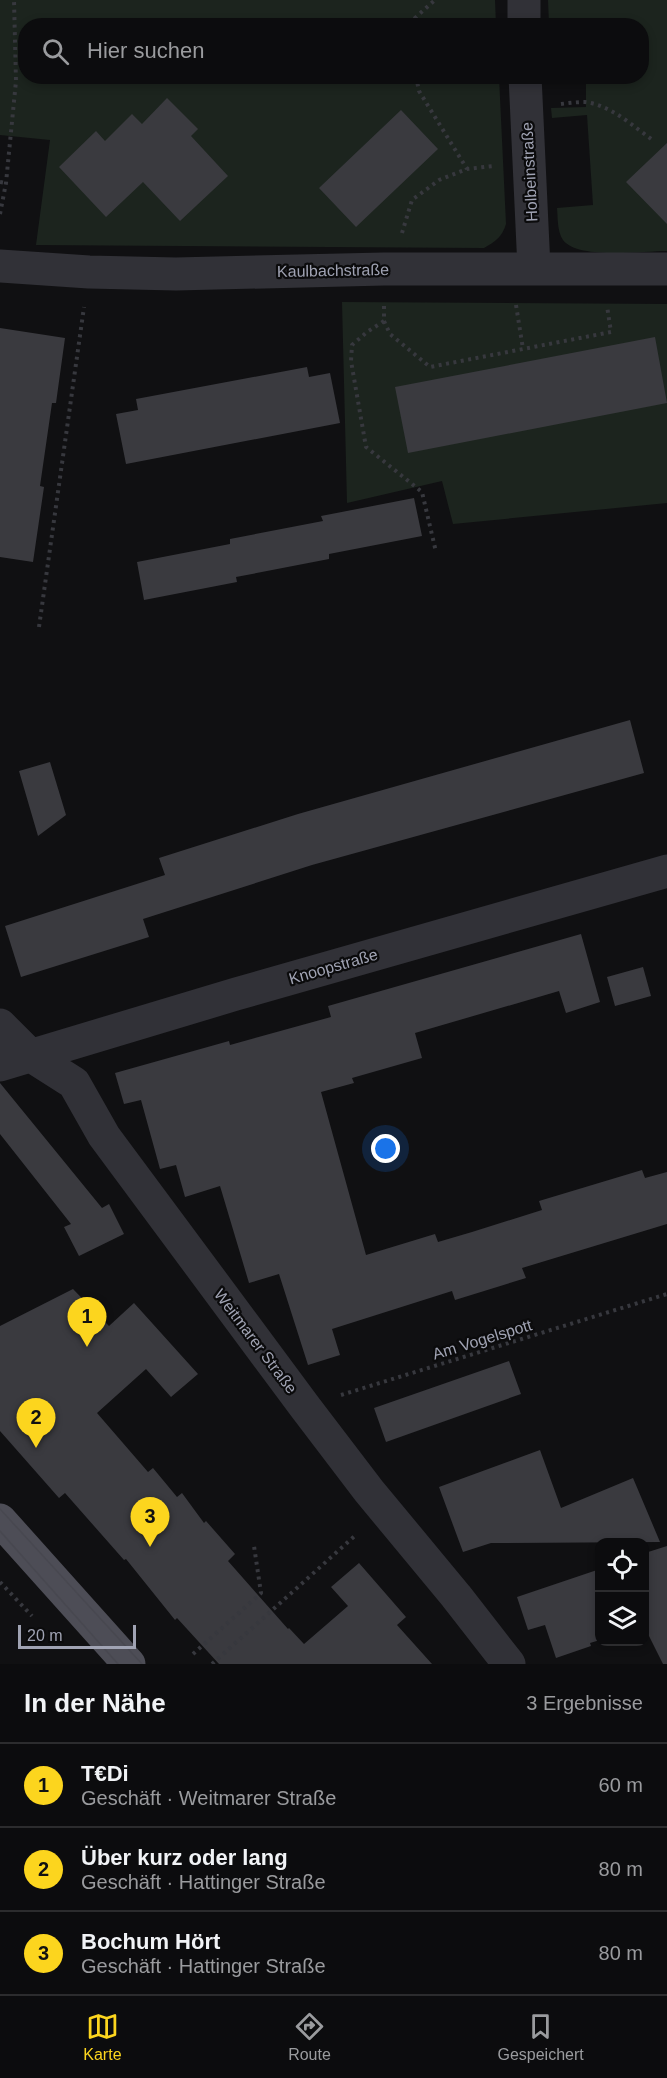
<!DOCTYPE html>
<html lang="de">
<head>
<meta charset="utf-8">
<style>
	body { margin:0; font-family:Helvetica,sans-serif; background:#151517; color:#f1f3f6 }
	.controls { position:absolute; right:18px; bottom:18px; display:grid; overflow:hidden; border-radius:12px; box-shadow:0 3px 9px #0003 }
	.controls button { width:54px; height:54px; display:grid; place-items:center; padding:0; border:0; border-bottom:2px solid #2c2c2e; background:#0c0c0e; color:#f1f3f6; font:30px sans-serif }
	.scale { position:absolute; left:18px; bottom:15px; width:118px; box-sizing:border-box; padding-left:6px; border:3px solid #a0a3b3; border-top:0; font-size:16px; line-height:21px; white-space:nowrap; color:#a0a3b3; -webkit-text-stroke:4px #0b0b0c; paint-order:stroke }
	.you { position:absolute; left:386px; top:1149px; width:21px; height:21px; margin:-15px; border:4px solid #fff; border-radius:50%; background:#1a73e8; box-shadow:0 0 0 9px #1a73e833 }
	.badge { display:grid; place-items:center; width:39px; height:39px; border-radius:50%; background:#fcd51e; color:#111; font-size:20px; font-weight:700 }
	.pin { position:absolute; translate:-50% -50px; filter:drop-shadow(0 2px 3px #0008) }
	.pin::after { content:''; position:absolute; top:32px; width:21px; height:18px; background:inherit; clip-path:polygon(0 0,100% 0,50% 100%) }
	.list { margin:0; padding:0; list-style:none }
	h2 { display:flex; justify-content:space-between; align-items:center; height:78px; margin:0; padding:0 24px; font-size:26px }
	h2 small { font-size:20px; font-weight:400; color:#9a9b9e }
	.list li { display:grid; grid-template-columns:39px 1fr auto; gap:18px; align-items:center; box-sizing:border-box; height:84px; padding:0 24px; border-top:2px solid #2c2c2e }
	.list b { display:block; font-size:22px; white-space:nowrap }
	.list p { margin:0; font-size:20px; white-space:nowrap; color:#9a9b9e }
	.list em { font-size:20px; font-style:normal; color:#9a9b9e }
	.icon { flex:none; width:33px; height:33px; fill:none; stroke:currentColor; stroke-width:2; stroke-linecap:round; stroke-linejoin:round }
	.map { position:relative; flex:none; width:667px; height:1664px; overflow:hidden }
	.search { position:absolute; background:#0c0c0e; box-shadow:0 3px 9px #0003; left:18px; right:18px; top:18px; height:66px; display:flex; align-items:center; gap:15px; box-sizing:border-box; padding:0 21px; border-radius:24px; color:#9a9b9e; font-size:22px }
	.sheet { height:330px; background:#0c0c0e }
	nav { display:flex; justify-content:space-around; align-items:center; box-sizing:border-box; height:84px; border-top:2px solid #2c2c2e; background:#0c0c0e; font-size:16px; color:#9a9b9e }
	nav a { display:grid; justify-items:center; gap:3px }
	nav .on { color:#fcd51e }
	.map>svg:first-child { display:block }
	.green { fill:#1c241e }
	.building { fill:#3a3a3f }
	.lines { fill:none; stroke-linecap:round; stroke-linejoin:round }
	.path { stroke:#37383e; stroke-width:4; stroke-dasharray:3 4.5; stroke-linecap:butt }
	.minor { stroke:#313137; stroke-width:33 }
	.major { stroke:#4d4d56; stroke-width:33 }
	.tram { stroke:#484850; stroke-width:1.5 }
	.labels { text-anchor:middle; stroke-width:4.5; stroke-linejoin:round; paint-order:stroke }
	.street-label { font-size:16px; fill:#a0a3b3; stroke:#0b0b0c }
</style>
</head>
<body>
<div class="map">
<svg width="667" height="1664" viewBox="0 0 667 1664">
	<rect width="100%" height="100%" fill="#101012"/>
	<path class="green" d="M 0,0 L 495,0 L 496,25 L 26,26 L 26,76 L 499,77 L 506,224 C 502,237 496,241 484,248 L 36,245 L 50,140 L 0,135 Z
		M 548,0 L 667,0 L 667,251 C 643,251 578,260 563,240 C 557,231 558,218 557,208 L 593,205 L 587,115 L 552,118 L 551,108 L 586,107 L 586,77 L 642,76 L 642,26 L 549,24 Z
		M 342,302 L 667,304 L 667,503 L 453,524 L 442,481 L 347,503 Z"/>
	<path class="building" d="M 167,98 L 198,129 L 191,136 L 228,176 L 180,221 L 143,182 L 106,217 L 59,167 L 96,131 L 105,141 L 132,114 L 142,124 Z
		M 401,110 L 438,149 L 356,227 L 319,188 Z
		M 667,143 L 667,224 L 626,182 Z
		M 0,328 L 65,338 L 56,403 L 52,403 L 40,486 L 44,487 L 33,562 L 0,557 Z
		M 655,337 L 667,403 L 408,453 L 395,387 Z
		M 307,367 L 309,377 L 330,373 L 340,423 L 126,464 L 116,414 L 138,410 L 136,399 Z
		M 414,498 L 422,536 L 329,554 L 329,559 L 236,577 L 237,582 L 144,600 L 137,562 L 230,544 L 230,539 L 323,521 L 321,516 Z
		M 630,720 L 644,773 L 312,865 L 143,919 L 149,937 L 21,977 L 5,926 L 165,875 L 159,858 L 298,814 Z
		M 50,762 L 66,815 L 38,836 L 19,771 Z
		M 581,934 L 600,1002 L 566,1013 L 559,991 L 415,1033 L 422,1058 L 352,1078 L 354,1083 L 321,1092 L 366,1255 L 435,1234 L 438,1242 L 472,1232 L 542,1210 L 539,1201 L 642,1170 L 645,1178 L 667,1172 L 667,1224 L 522,1268 L 526,1278 L 455,1300 L 452,1291 L 332,1329 L 340,1355 L 308,1365 L 279,1274 L 249,1283 L 220,1186 L 185,1197 L 176,1165 L 160,1169 L 141,1100 L 124,1104 L 115,1073 L 229,1041 L 230,1045 L 331,1017 L 328,1006 Z
		M 643,967 L 651,996 L 615,1006 L 607,977 Z
		M 0,1083 L 102,1208 L 109,1204 L 124,1234 L 79,1256 L 64,1227 L 71,1224 L 0,1134 Z
		M 73,1289 L 109,1326 L 134,1303 L 198,1374 L 171,1397 L 146,1369 L 97,1413 L 148,1472 L 153,1468 L 177,1497 L 182,1493 L 204,1523 L 206,1521 L 235,1554 L 228,1561 L 288,1629 L 289,1628 L 304,1644 L 348,1606 L 331,1587 L 359,1563 L 406,1617 L 397,1625 L 432,1664 L 219,1664 L 177,1618 L 175,1620 L 126,1559 L 124,1560 L 65,1493 L 59,1498 L 0,1431 L 0,1326 Z
		M 509,1361 L 521,1394 L 386,1442 L 374,1408 Z
		M 540,1450 L 561,1508 L 633,1478 L 660,1542 L 491,1543 L 463,1552 L 439,1487 Z
		M 667,1546 L 667,1664 L 663,1664 L 645,1628 L 645,1553 Z
		M 600,1569 L 600,1640 L 590,1643 L 591,1646 L 556,1658 L 545,1625 L 528,1630 L 517,1597 Z"/>
	<g class="lines">
		<path class="path" d="M 414,26 L 415,18 L 435,0
			M 416,76 L 419,91 L 467,169
			M 561,104 C 569,103 577,102 585,102 C 611,105 634,127 654,141
			M 0,182 L 6,183
			M 0,214 L 6,183 L 16,81 L 14,0
			M 402,233 L 412,200 L 439,180 L 467,169 L 493,166
			M 516,305 L 523,349
			M 384,306 L 384,321 L 367,332 L 352,345 L 351,361 L 366,447 L 422,492 L 436,552
			M 384,321 L 390,334 L 430,367 L 611,332 L 607,306
			M 39,627 L 84,307
			M 341,1395 L 667,1294
			M 0,1582 L 32,1616
			M 193,1654 L 261,1593 L 254,1546
			M 212,1664 L 357,1534"/>
		<path class="minor" d="M 524,0 L 524,26
			M 525,76 L 534,268
			M 0,266 L 89,272 L 176,274 L 384,269 L 667,269
			M 0,1025 L 30,1055 L 74,1083 L 104,1136 L 305,1407 L 369,1491 L 456,1596 L 509,1664
			M 0,1065 L 236,994 L 667,871"/>
		<path class="major" d="M 0,1520 L 129,1664"/>
		<path class="tram" d="M 0,1509 L 142,1664
			M 0,1531 L 118,1664"/>
	</g>
	<g class="labels">
		<g class="street-label">
			<text transform="translate(529 172) rotate(-93)" y="6">Holbeinstraße</text>
			<text transform="translate(333 270) rotate(-1)" y="6">Kaulbachstraße</text>
			<text transform="translate(333 966) rotate(-16)" y="6">Knoopstraße</text>
			<text transform="translate(482 1339) rotate(-17)" y="6">Am Vogelspott</text>
			<text transform="translate(256 1341) rotate(53)" y="6">Weitmarer Straße</text>
		</g>
	</g>
</svg>
<div class="controls">
<button><svg class="icon" aria-label="locate" viewBox="0 0 24 24"><circle cx="12" cy="12" r="6"/><path d="M12 2v4M12 18v4M2 12h4M18 12h4"/></svg></button>
<button><svg class="icon" aria-label="layers" viewBox="0 0 24 24"><path d="M12 4l9 5-9 5-9-5zM3 14l9 5 9-5"/></svg></button>
</div>
<div class="scale">20 m</div>
<div class="you"></div>
<div class="pin badge" style="left:87px;top:1347px">1</div>
<div class="pin badge" style="left:36px;top:1448px">2</div>
<div class="pin badge" style="left:150px;top:1547px">3</div>
<div class="search"><svg class="icon" aria-label="search" viewBox="0 0 24 24"><circle cx="10" cy="10" r="6"/><path d="M15 15l6 6"/></svg>Hier suchen</div>
</div>
<section class="sheet">
<h2>In der Nähe<small>3 Ergebnisse</small></h2>
<ul class="list">
<li><span class="badge">1</span><div><b>T€Di</b><p>Geschäft · Weitmarer Straße</p></div><em>60 m</em></li>
<li><span class="badge">2</span><div><b>Über kurz oder lang</b><p>Geschäft · Hattinger Straße</p></div><em>80 m</em></li>
<li><span class="badge">3</span><div><b>Bochum Hört</b><p>Geschäft · Hattinger Straße</p></div><em>80 m</em></li>
</ul>
</section>
<nav>
<a class="on"><svg class="icon" aria-label="map" viewBox="0 0 24 24"><path d="M3 6l6-2 6 2 6-2v14l-6 2-6-2-6 2zM9 4v14M15 6v14"/></svg>Karte</a>
<a><svg class="icon" aria-label="directions" viewBox="0 0 24 24"><path d="M12 3l9 9-9 9-9-9zM9 14v-3h6M13 9l2 2-2 2"/></svg>Route</a>
<a><svg class="icon" aria-label="saved" viewBox="0 0 24 24"><path d="M7 4h10v16l-5-4-5 4z"/></svg>Gespeichert</a>
</nav>
</body>
</html>
